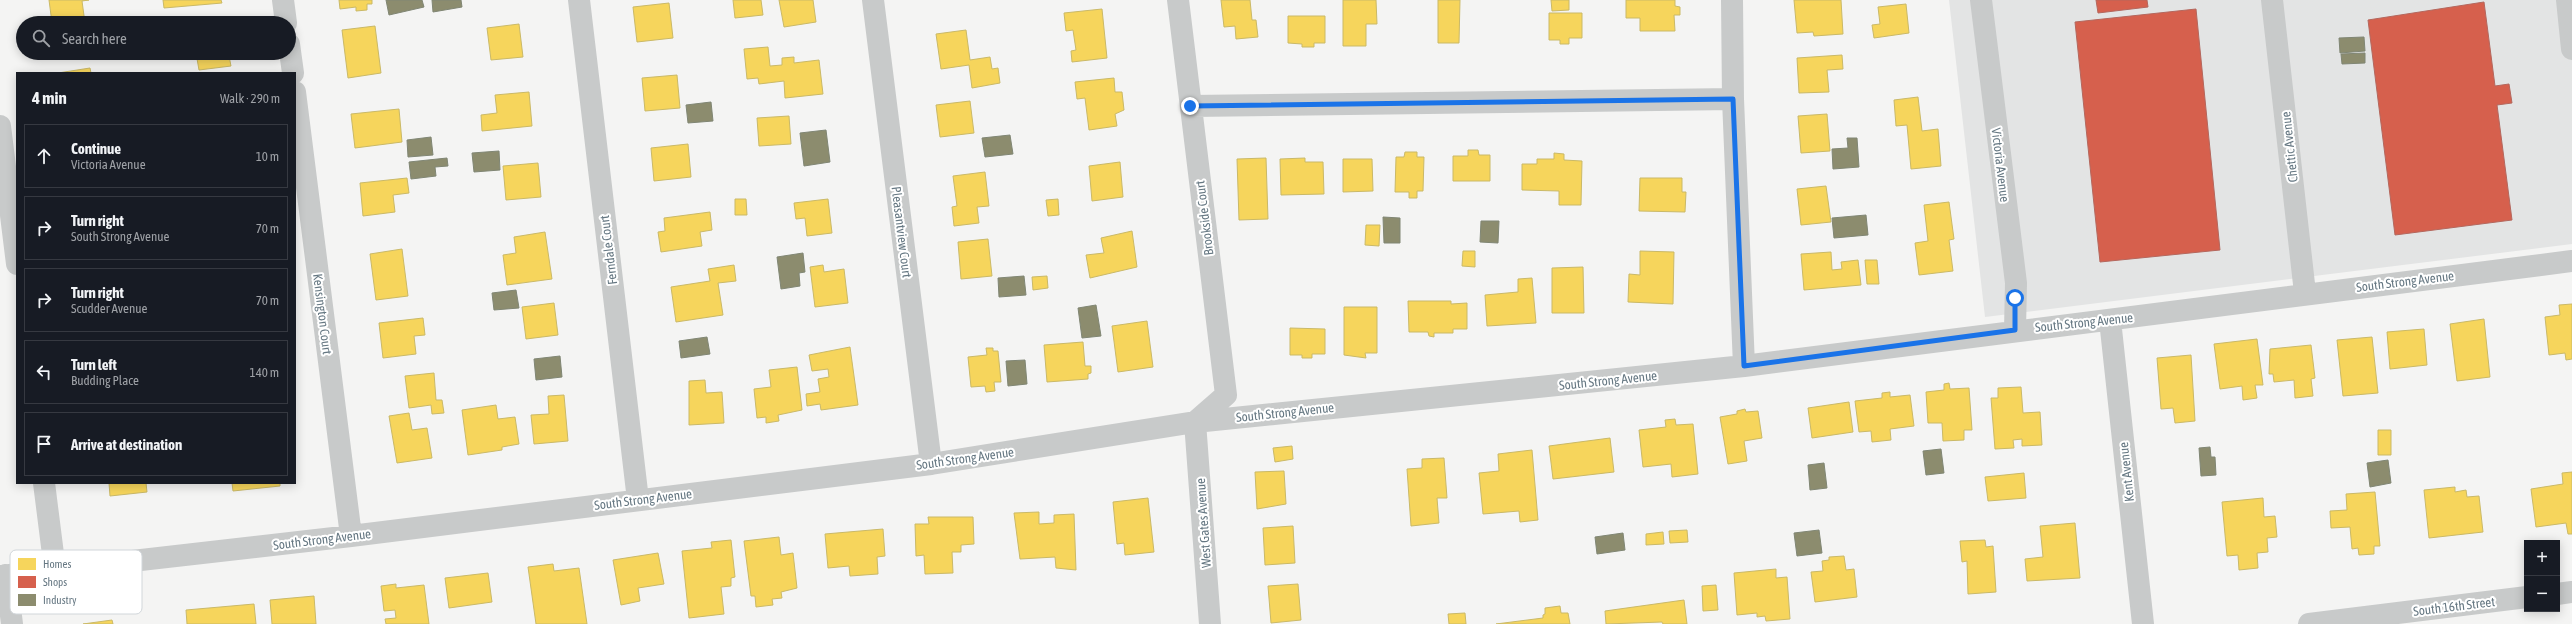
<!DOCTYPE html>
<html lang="en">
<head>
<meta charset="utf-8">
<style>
	body { margin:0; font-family:"Asap Condensed",sans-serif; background:#242831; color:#f1f3f6 }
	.controls { position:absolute; right:12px; bottom:12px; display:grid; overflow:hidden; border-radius:0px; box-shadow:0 2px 10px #0003 }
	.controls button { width:36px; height:36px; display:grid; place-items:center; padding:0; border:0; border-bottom:1px solid #363941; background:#171b24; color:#f1f3f6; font:20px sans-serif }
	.stop { position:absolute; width:12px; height:12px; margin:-9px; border:3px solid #1a73e8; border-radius:50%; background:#fff }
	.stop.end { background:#1a73e8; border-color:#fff; box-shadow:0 1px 4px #0008 }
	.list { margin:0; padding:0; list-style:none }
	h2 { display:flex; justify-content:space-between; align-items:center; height:52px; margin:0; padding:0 16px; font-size:17px }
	h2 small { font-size:13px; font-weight:400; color:#9ea1a6 }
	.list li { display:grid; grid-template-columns:26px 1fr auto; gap:12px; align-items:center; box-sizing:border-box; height:64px; margin:0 8px 8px; padding:0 8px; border:1px solid #363941; border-radius:0px }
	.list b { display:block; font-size:15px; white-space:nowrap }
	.list p { margin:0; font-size:13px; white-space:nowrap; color:#9ea1a6 }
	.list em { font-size:13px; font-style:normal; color:#9ea1a6 }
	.icon { flex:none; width:22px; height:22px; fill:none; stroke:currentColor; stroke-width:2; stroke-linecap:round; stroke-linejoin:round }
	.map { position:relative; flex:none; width:2572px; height:624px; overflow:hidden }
	.search { position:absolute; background:#171b24; box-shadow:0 2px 10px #0003; left:16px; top:16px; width:280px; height:44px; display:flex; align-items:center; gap:10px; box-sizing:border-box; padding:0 14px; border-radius:22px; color:#9ea1a6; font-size:15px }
	.panel { position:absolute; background:#171b24; box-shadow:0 2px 10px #0003; left:16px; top:72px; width:280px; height:412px; border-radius:0px }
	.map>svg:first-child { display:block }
	.built { fill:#e3e4e4 }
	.homes { fill:#f6d55c; stroke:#cab967 }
	.shops { fill:#d6604d; stroke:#b4675d }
	.industry { fill:#8c8c6e; stroke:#808674 }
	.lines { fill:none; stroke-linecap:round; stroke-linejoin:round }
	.minor { stroke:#c8caca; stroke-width:22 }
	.route { stroke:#1a73e8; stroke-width:5 }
	.labels { text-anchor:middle; stroke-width:4; stroke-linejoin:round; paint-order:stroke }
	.street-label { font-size:13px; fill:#657782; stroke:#fff }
	.key { fill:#fff; stroke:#d1d6da; stroke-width:1 }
	.key-label { font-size:11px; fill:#657782 }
</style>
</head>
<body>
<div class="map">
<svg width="2572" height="624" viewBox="0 0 2572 624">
	<rect width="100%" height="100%" fill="#f4f4f3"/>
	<path class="built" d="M 1949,0 L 2572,0 L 2572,244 L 1985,317 Z"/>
	<path class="homes" d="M 49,0 L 89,0 L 82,1 L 85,23 L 52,23 Z
		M 163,0 L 221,0 L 222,3 L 164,8 Z
		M 339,0 L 372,0 L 372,4 L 367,4 L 367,10 L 356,11 L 356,7 L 340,9 Z
		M 733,0 L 761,0 L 763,15 L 735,18 Z
		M 779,0 L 813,0 L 816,22 L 784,27 Z
		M 1221,0 L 1250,0 L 1252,20 L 1256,20 L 1258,37 L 1236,39 L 1235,26 L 1224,27 Z
		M 1343,0 L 1376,0 L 1377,24 L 1366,24 L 1366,46 L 1343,46 Z
		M 1438,0 L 1460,0 L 1459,43 L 1438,43 Z
		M 1551,0 L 1569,0 L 1569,10 L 1552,11 Z
		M 1626,0 L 1675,0 L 1675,6 L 1680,7 L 1680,15 L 1674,15 L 1675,31 L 1640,31 L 1640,18 L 1626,18 Z
		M 1794,0 L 1841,0 L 1843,34 L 1814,36 L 1813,32 L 1797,33 Z
		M 669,3 L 673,38 L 637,42 L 633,7 Z
		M 1906,4 L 1909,33 L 1874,38 L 1872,25 L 1880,24 L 1878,7 Z
		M 1102,9 L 1107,58 L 1072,62 L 1071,51 L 1076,50 L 1073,30 L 1066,31 L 1064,13 Z
		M 1549,13 L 1582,13 L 1582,38 L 1569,38 L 1569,44 L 1560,44 L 1560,40 L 1549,40 Z
		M 1288,16 L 1325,16 L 1325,43 L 1314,43 L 1314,47 L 1302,47 L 1302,44 L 1288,43 Z
		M 519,24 L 523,57 L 491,60 L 487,28 Z
		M 375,26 L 381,73 L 348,78 L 342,30 Z
		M 966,30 L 970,60 L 990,57 L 992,69 L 998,68 L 1000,83 L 972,88 L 969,65 L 941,69 L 936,34 Z
		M 768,47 L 770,66 L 782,65 L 782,58 L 794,57 L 794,63 L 819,60 L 823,94 L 785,98 L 784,81 L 759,84 L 758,78 L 747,79 L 744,49 Z
		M 196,53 L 233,53 L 233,55 L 229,56 L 231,66 L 199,70 Z
		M 1842,55 L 1843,69 L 1827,70 L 1829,92 L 1799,93 L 1797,58 Z
		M 90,68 L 91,73 L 95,73 L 58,73 Z
		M 677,75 L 680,108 L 645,111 L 642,78 Z
		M 1114,78 L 1115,92 L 1122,92 L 1124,110 L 1115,114 L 1117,126 L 1089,130 L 1085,98 L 1077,99 L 1075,82 Z
		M 529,92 L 532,126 L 482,131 L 481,115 L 497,113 L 495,95 Z
		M 1918,97 L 1922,131 L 1938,129 L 1941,166 L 1911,169 L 1907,125 L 1896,126 L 1894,100 Z
		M 970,101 L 974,133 L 940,137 L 936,105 Z
		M 399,109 L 402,142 L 355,148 L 351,114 Z
		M 1827,114 L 1830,151 L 1801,153 L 1798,116 Z
		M 789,116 L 791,144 L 759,146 L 757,118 Z
		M 688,144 L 691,177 L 654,181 L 651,148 Z
		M 1468,150 L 1478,150 L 1479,155 L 1490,155 L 1490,181 L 1453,181 L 1453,156 L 1468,156 Z
		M 1405,152 L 1417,152 L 1417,157 L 1424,157 L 1423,191 L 1417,191 L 1417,198 L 1409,198 L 1409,192 L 1395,192 L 1396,157 L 1404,157 Z
		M 1554,153 L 1564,154 L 1564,160 L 1582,161 L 1581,205 L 1559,205 L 1559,191 L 1522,190 L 1522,164 L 1537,164 L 1537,159 L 1554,159 Z
		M 1266,158 L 1268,219 L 1239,220 L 1237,159 Z
		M 1305,158 L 1305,162 L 1323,162 L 1324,194 L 1281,195 L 1280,159 Z
		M 1343,159 L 1372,159 L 1373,191 L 1343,192 Z
		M 1120,162 L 1123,197 L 1092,201 L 1089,166 Z
		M 538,163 L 541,197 L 506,200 L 503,166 Z
		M 985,172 L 989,206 L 977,207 L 979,223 L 954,226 L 952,207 L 957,206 L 953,176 Z
		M 407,178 L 409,193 L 393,195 L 395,212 L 363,216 L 360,183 Z
		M 1640,178 L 1682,178 L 1682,192 L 1686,192 L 1685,212 L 1639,211 Z
		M 1826,186 L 1831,222 L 1801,225 L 1797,189 Z
		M 735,199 L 746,199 L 747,215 L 735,215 Z
		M 828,199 L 832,233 L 807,236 L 805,218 L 796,219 L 794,203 Z
		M 1058,199 L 1059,215 L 1048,216 L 1046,200 Z
		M 1949,202 L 1954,239 L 1949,240 L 1953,271 L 1919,275 L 1915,243 L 1928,241 L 1924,205 Z
		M 710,212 L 712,230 L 700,232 L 702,246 L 661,252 L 658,232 L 665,231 L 664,218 Z
		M 1366,225 L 1380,225 L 1379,246 L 1365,245 Z
		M 1132,231 L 1137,267 L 1090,278 L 1086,255 L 1104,253 L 1101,238 Z
		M 545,232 L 552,279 L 507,285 L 503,255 L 516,253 L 514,237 Z
		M 988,239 L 992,276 L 961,279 L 958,242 Z
		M 402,249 L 408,296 L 376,300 L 370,254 Z
		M 1463,251 L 1475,251 L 1475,267 L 1462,266 Z
		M 1640,251 L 1674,252 L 1673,304 L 1628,302 L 1629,274 L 1640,275 Z
		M 1831,252 L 1832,270 L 1842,269 L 1841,262 L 1858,260 L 1861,285 L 1804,290 L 1801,254 Z
		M 1865,260 L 1877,260 L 1879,284 L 1867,284 Z
		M 734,265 L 736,281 L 718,283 L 723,315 L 676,322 L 671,287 L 710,281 L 708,269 Z
		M 823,265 L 824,272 L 844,269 L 848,303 L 815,307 L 810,267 Z
		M 1583,267 L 1584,313 L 1552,313 L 1552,268 Z
		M 1047,276 L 1048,288 L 1033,290 L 1032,277 Z
		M 1532,278 L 1536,323 L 1487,326 L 1485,295 L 1518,292 L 1518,279 Z
		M 1408,301 L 1451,301 L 1451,304 L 1467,303 L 1467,329 L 1453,329 L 1453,333 L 1434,333 L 1434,337 L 1429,336 L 1428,332 L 1409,332 Z
		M 554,303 L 558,335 L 526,339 L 522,307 Z
		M 2572,304 L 2572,359 L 2566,360 L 2565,353 L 2549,355 L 2545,317 L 2560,315 L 2559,305 Z
		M 1344,307 L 1377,307 L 1377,353 L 1365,353 L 1366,358 L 1344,355 Z
		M 423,318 L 425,335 L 414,336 L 416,354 L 383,358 L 379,323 Z
		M 2484,319 L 2490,377 L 2457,381 L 2450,324 Z
		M 1147,321 L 1153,367 L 1118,372 L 1112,326 Z
		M 1290,328 L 1325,329 L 1325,354 L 1312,354 L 1312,358 L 1302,358 L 1302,355 L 1290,355 Z
		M 2424,329 L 2427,365 L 2390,369 L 2387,332 Z
		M 2372,337 L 2378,393 L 2343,396 L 2337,340 Z
		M 2257,339 L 2263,385 L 2255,385 L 2257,398 L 2243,400 L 2242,386 L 2220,389 L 2214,344 Z
		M 1083,342 L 1085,366 L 1091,366 L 1091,373 L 1088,374 L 1088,379 L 1047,382 L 1044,345 Z
		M 2311,345 L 2315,378 L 2311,379 L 2313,396 L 2295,398 L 2294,380 L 2274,382 L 2273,374 L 2269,374 L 2270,349 Z
		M 850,347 L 858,405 L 821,410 L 820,404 L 807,406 L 806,394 L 820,392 L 818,379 L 829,377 L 828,369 L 812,371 L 809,355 Z
		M 986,348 L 993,348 L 993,351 L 998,351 L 1001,382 L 994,382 L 995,391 L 986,392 L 985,386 L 971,387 L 968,357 L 987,355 Z
		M 2191,355 L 2195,421 L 2175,423 L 2173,408 L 2161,409 L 2157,358 Z
		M 797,367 L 802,410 L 778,415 L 779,421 L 766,423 L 766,417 L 757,418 L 754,389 L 771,387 L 769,370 Z
		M 434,373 L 436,400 L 442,400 L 444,413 L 432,414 L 431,405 L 409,408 L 405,376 Z
		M 705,380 L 706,393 L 722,392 L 724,423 L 689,425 L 689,381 Z
		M 1949,383 L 1950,389 L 1969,388 L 1972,430 L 1964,430 L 1964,440 L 1943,441 L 1942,423 L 1928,423 L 1926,392 L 1944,390 L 1944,384 Z
		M 2021,387 L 2023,413 L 2040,412 L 2042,445 L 2022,446 L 2022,439 L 2013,440 L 2014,448 L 1995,449 L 1991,398 L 1998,398 L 1998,388 Z
		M 1890,392 L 1890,397 L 1910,395 L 1914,426 L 1890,429 L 1891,440 L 1872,442 L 1871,431 L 1859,432 L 1855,401 L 1882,398 L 1882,393 Z
		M 564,395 L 568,441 L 534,444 L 531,415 L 549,414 L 548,396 Z
		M 1849,402 L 1853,432 L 1812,438 L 1808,408 Z
		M 496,405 L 498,419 L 515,417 L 519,444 L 502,447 L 502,450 L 468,455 L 462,410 Z
		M 1745,409 L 1746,412 L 1758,411 L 1762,438 L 1744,441 L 1747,461 L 1728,464 L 1720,417 L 1737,414 L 1737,411 Z
		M 409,413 L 412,430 L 427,428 L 432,458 L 397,463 L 389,416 Z
		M 1675,419 L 1676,425 L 1693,424 L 1698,474 L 1672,477 L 1671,464 L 1643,467 L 1639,430 L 1666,427 L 1665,420 Z
		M 2378,430 L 2391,430 L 2391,455 L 2378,455 Z
		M 1610,438 L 1614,472 L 1553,479 L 1549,446 Z
		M 1292,446 L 1293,459 L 1275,462 L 1273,448 Z
		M 1532,450 L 1538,520 L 1520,522 L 1519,511 L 1483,514 L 1479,473 L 1499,471 L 1498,454 Z
		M 1444,458 L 1447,498 L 1437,498 L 1439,523 L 1411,526 L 1407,469 L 1422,468 L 1422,459 Z
		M 1284,471 L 1286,504 L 1257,509 L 1255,472 Z
		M 2572,472 L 2572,534 L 2568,534 L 2566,523 L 2536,527 L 2531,489 L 2563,484 L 2562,473 Z
		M 2024,473 L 2026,498 L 1988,501 L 1985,477 Z
		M 109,483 L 146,483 L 147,492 L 110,496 Z
		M 232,483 L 280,483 L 280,486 L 233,491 Z
		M 2455,487 L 2455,492 L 2466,490 L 2467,497 L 2479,496 L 2483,532 L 2429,538 L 2424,490 Z
		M 2375,492 L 2380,546 L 2374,546 L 2374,554 L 2359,555 L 2358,548 L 2352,549 L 2350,527 L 2331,528 L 2330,511 L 2347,510 L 2346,494 Z
		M 1148,498 L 1154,552 L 1125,555 L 1124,543 L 1117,544 L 1113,502 Z
		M 2263,498 L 2264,517 L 2275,516 L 2277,537 L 2267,538 L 2268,552 L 2257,553 L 2258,568 L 2239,570 L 2238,555 L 2227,556 L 2222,502 Z
		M 1039,512 L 1039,524 L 1054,523 L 1054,515 L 1074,514 L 1076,570 L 1056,568 L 1055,557 L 1020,559 L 1014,513 Z
		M 928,517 L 973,517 L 974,544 L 961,545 L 961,552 L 952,552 L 953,573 L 925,574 L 924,555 L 916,556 L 915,524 L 929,524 Z
		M 2075,523 L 2080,578 L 2027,581 L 2025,559 L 2043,557 L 2040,526 Z
		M 1293,526 L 1295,563 L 1265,565 L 1263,528 Z
		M 883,529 L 885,556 L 877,557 L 878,574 L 850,576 L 849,566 L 828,568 L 825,534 Z
		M 1687,530 L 1688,542 L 1670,543 L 1669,531 Z
		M 1663,532 L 1664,544 L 1646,545 L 1646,534 Z
		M 779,537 L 781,555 L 793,553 L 797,588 L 781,592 L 782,598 L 772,599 L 773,605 L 756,607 L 755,596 L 751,596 L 744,541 Z
		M 731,540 L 735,577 L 731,578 L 731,586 L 721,587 L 724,614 L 689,618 L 682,551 L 712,548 L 711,542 Z
		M 1985,540 L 1986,547 L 1993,546 L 1996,592 L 1968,594 L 1967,561 L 1962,562 L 1960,541 Z
		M 658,553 L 664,584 L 638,588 L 640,601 L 621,605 L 613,560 Z
		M 1844,556 L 1846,570 L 1854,569 L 1857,597 L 1815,602 L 1811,572 L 1823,571 L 1822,561 L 1829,560 L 1829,557 Z
		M 553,564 L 554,571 L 579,568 L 587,624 L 536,624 L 528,567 Z
		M 1776,569 L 1776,578 L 1787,577 L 1790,619 L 1766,621 L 1765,616 L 1757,617 L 1757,613 L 1737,615 L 1734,573 Z
		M 488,573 L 492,602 L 449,608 L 445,578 Z
		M 396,584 L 396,588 L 424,585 L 429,624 L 386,624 L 385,619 L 396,618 L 395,610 L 384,611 L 381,586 Z
		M 1298,584 L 1301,620 L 1271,623 L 1268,586 Z
		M 1716,585 L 1718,610 L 1703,611 L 1702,586 Z
		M 314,596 L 316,624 L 272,624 L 270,600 Z
		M 1684,600 L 1687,624 L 1663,624 L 1662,622 L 1606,624 L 1605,611 Z
		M 254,604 L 256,624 L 187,624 L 186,610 Z
		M 1560,606 L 1561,613 L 1568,613 L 1570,624 L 1496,624 L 1543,618 L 1543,615 L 1545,614 L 1545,608 Z
		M 1465,613 L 1466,624 L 1449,624 L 1448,614 Z
		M 112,620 L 113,624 L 83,624 Z"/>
	<path class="shops" d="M 2096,0 L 2147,0 L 2148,7 L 2098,13 Z
		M 2484,2 L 2495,86 L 2509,84 L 2512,103 L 2497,105 L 2512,220 L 2395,235 L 2368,20 Z
		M 2196,9 L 2220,250 L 2100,262 L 2075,22 Z"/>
	<path class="industry" d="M 386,0 L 422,0 L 424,7 L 389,15 Z
		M 432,0 L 461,0 L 462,7 L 433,12 Z
		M 2364,37 L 2365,51 L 2340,53 L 2339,38 Z
		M 2365,53 L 2365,63 L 2342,64 L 2341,54 Z
		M 711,102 L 713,121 L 688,123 L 686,105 Z
		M 826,130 L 830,162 L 804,166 L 800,133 Z
		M 1010,135 L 1013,154 L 985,157 L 982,138 Z
		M 431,137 L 433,155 L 408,157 L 407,140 Z
		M 1847,138 L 1857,138 L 1859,167 L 1833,169 L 1832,149 L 1848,148 Z
		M 499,151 L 500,170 L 474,172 L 472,153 Z
		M 447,158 L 448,166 L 435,167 L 436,176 L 411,179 L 409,162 Z
		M 1866,215 L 1868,235 L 1834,238 L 1832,218 Z
		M 1383,217 L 1400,218 L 1400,243 L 1384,243 Z
		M 1481,221 L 1499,221 L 1498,243 L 1480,242 Z
		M 803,253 L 805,272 L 799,273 L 800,286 L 781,289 L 777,257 Z
		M 1024,276 L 1026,295 L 999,297 L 998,278 Z
		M 516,290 L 519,308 L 494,310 L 492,293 Z
		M 1096,305 L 1101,336 L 1082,338 L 1078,308 Z
		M 707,337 L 710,354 L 681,358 L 679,341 Z
		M 560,356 L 562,377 L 536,380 L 534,359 Z
		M 1025,360 L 1027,384 L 1008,386 L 1006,361 Z
		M 2210,447 L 2211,457 L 2215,457 L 2216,475 L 2201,476 L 2199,448 Z
		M 1941,449 L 1944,473 L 1926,475 L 1923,451 Z
		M 2388,460 L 2391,483 L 2370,487 L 2367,463 Z
		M 1824,463 L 1827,488 L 1810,490 L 1808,465 Z
		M 1819,530 L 1822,553 L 1797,556 L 1794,533 Z
		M 1623,533 L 1625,550 L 1597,554 L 1595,537 Z"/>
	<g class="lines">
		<path class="minor" d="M 283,0 L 286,23
			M 579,0 L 638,500
			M 873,0 L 931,464
			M 1178,0 L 1226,395 L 1195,422 L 1210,624
			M 1732,0 L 1733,99 L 1744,366
			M 1981,0 L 2016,283 L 2015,330
			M 2272,0 L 2305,293
			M 2567,0 L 2572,49
			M 289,44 L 293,73
			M 295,92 L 351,536
			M 1191,106 L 1733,99
			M 0,126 L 17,264
			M 2110,320 L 2143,624
			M 44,483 L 55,570
			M 6,575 L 12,624
			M 0,576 L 351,536 L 931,464 L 1195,422 L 1744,366 L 2572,261
			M 2557,594 L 2572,592
			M 2309,624 L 2527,597"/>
	</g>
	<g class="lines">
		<path class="route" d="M 1190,106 L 1733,99 L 1744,366 L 2015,330 L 2015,298"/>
	</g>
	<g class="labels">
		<g class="street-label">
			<text transform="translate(2289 147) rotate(-96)" y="5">Chettic Avenue</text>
			<text transform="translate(2001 165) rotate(83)" y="5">Victoria Avenue</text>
			<text transform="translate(1204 218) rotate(-97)" y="5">Brookside Court</text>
			<text transform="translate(902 232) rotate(83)" y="5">Pleasantview Court</text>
			<text transform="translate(608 250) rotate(-97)" y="5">Ferndale Court</text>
			<text transform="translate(2405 281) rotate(-7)" y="5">South Strong Avenue</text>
			<text transform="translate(323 314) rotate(83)" y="5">Kensington Court</text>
			<text transform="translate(2084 322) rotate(-6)" y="5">South Strong Avenue</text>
			<text transform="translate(1608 380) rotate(-6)" y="5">South Strong Avenue</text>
			<text transform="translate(1285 412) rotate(-6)" y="5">South Strong Avenue</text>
			<text transform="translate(965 458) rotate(-8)" y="5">South Strong Avenue</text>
			<text transform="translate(2126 472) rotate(-96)" y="5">Kent Avenue</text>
			<text transform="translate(643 499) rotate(-7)" y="5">South Strong Avenue</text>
			<text transform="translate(1203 523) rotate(-94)" y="5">West Gates Avenue</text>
			<text transform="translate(322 539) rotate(-7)" y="5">South Strong Avenue</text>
			<text transform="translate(2454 606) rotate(-7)" y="5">South 16th Street</text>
		</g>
	</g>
	<rect x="10" y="550" width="132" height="64" rx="6" class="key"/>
	<rect x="18" y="558" width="18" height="12" fill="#f6d55c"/>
	<rect x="18" y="576" width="18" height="12" fill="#d6604d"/>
	<rect x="18" y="594" width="18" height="12" fill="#8c8c6e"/>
	<g class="key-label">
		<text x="43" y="568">Homes</text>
		<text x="43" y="586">Shops</text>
		<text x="43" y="604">Industry</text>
	</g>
</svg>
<div class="controls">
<button>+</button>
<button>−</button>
</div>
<div class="stop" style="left:2015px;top:298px"></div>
<div class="stop end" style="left:1190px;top:106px"></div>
<div class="search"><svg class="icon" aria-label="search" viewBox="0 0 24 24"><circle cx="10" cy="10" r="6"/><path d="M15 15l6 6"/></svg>Search here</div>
<section class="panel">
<h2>4 min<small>Walk · 290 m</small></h2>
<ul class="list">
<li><svg class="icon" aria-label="ahead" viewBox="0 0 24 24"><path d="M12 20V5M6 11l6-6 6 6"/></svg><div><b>Continue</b><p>Victoria Avenue</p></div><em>10 m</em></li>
<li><svg class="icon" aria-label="right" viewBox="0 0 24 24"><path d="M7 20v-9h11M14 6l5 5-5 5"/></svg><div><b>Turn right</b><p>South Strong Avenue</p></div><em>70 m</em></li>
<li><svg class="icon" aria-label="right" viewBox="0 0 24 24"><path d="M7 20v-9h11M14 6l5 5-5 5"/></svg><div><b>Turn right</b><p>Scudder Avenue</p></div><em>70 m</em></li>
<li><svg class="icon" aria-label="left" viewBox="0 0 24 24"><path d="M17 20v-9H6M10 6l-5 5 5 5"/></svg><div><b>Turn left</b><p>Budding Place</p></div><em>140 m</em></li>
<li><svg class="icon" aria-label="arrive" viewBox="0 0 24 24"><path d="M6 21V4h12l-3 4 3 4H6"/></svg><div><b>Arrive at destination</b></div></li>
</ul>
</section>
</div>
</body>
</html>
